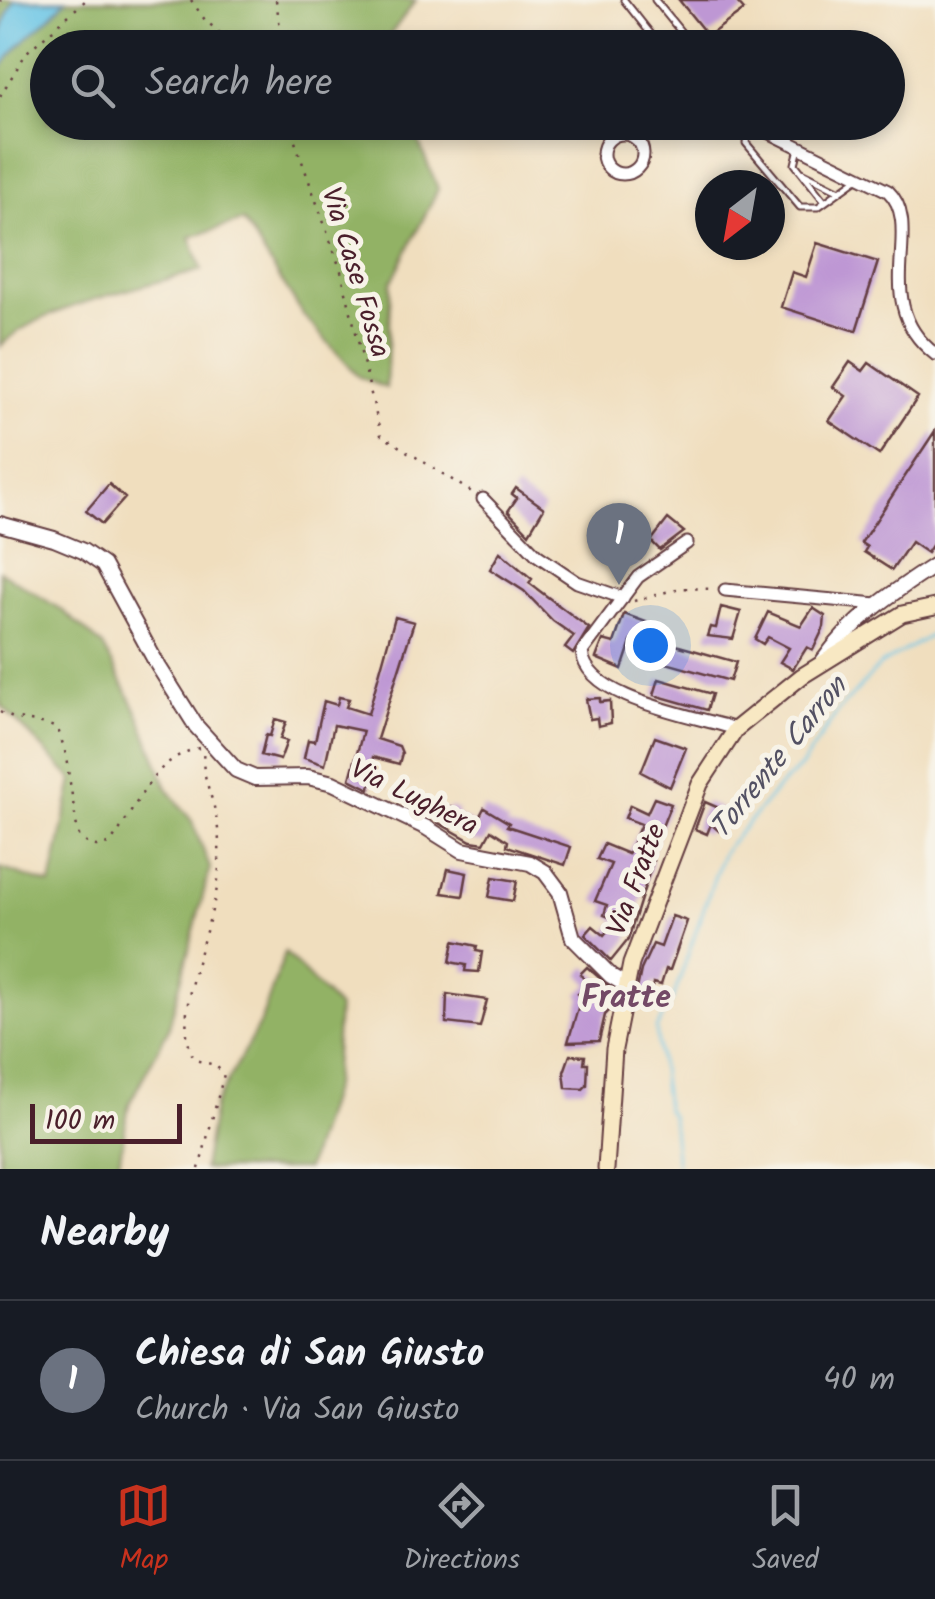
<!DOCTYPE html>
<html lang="en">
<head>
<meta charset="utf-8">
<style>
	body { margin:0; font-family:Kalam,sans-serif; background:#242831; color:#f1f3f6 }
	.compass { position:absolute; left:695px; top:170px; width:90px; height:90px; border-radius:50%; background:#171b24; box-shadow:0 5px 15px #0003; rotate:211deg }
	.scale { position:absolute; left:30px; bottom:25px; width:152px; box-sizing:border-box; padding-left:10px; border:5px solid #4a1f2b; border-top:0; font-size:28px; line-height:35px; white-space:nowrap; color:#4a1f2b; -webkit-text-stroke:8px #f7f3e8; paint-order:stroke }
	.you { position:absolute; left:650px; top:645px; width:35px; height:35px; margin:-25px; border:8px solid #fff; border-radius:50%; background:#1a73e8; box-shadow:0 0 0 15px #1a73e833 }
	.badge { display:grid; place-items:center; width:65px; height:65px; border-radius:50%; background:#c8321e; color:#fff; font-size:32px; font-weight:700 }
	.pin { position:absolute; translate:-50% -82px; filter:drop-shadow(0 2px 5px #0008) }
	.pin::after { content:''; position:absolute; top:52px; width:35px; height:30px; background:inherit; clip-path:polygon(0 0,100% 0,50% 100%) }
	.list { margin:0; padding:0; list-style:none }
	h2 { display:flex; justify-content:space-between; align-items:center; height:130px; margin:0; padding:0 40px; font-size:42px }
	h2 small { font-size:32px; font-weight:400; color:#9ea1a6 }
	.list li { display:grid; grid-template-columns:65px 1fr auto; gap:30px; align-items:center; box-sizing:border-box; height:160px; padding:0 40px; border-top:2px solid #363941 }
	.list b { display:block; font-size:38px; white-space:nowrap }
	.list p { margin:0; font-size:32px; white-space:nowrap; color:#9ea1a6 }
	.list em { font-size:32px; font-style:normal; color:#9ea1a6 }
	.icon { flex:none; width:55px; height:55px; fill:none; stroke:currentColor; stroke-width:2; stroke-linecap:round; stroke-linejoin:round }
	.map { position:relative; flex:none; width:935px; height:1169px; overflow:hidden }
	.search { position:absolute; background:#171b24; box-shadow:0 5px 15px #0003; left:30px; right:30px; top:30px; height:110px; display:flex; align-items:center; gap:25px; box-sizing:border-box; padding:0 35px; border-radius:55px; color:#9ea1a6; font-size:38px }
	.sheet { height:290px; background:#171b24 }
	nav { display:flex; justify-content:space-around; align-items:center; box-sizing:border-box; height:140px; border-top:2px solid #363941; background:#171b24; font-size:28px; color:#9ea1a6 }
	nav a { display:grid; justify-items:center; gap:5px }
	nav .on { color:#c8321e }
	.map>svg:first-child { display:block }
	.forest { fill:#92b265; stroke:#6e6848; stroke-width:2.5 }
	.water { fill:#68c5e6; stroke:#597288; stroke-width:2.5 }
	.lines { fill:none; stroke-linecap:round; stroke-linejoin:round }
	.stream { stroke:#68c5e6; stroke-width:2.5 }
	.building { fill:#be97d4 }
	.service-casing { stroke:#633c41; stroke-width:9 }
	.minor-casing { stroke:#633c41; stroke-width:15 }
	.tertiary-casing { stroke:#633c41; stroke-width:18 }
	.secondary-casing { stroke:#633c41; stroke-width:19 }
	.path { stroke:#633c41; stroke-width:2.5; stroke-dasharray:2.5 8; stroke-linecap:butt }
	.service { stroke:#fff; stroke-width:5 }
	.minor { stroke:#fff; stroke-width:11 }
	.tertiary { stroke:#fff; stroke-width:14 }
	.secondary { stroke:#f8e8c3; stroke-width:15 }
	.labels { text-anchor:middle; stroke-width:10; stroke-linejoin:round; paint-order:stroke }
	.street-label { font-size:28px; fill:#4a1f2b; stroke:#f7f3e8 }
	.water-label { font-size:30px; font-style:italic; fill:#535163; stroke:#f7f3e8 }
	.quarter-label { font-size:32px; font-weight:bold; fill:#734966; stroke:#f7f3e8 }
</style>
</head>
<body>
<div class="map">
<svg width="935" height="1169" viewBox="0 0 935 1169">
	<rect width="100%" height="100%" fill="#f7f3e8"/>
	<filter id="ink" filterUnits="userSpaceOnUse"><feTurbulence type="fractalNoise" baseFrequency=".01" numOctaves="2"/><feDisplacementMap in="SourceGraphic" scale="20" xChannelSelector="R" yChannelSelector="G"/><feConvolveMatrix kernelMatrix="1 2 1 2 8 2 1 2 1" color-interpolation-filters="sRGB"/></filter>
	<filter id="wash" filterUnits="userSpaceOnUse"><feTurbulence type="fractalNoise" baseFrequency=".0048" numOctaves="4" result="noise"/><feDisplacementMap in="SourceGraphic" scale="40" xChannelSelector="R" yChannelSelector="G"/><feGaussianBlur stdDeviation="2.25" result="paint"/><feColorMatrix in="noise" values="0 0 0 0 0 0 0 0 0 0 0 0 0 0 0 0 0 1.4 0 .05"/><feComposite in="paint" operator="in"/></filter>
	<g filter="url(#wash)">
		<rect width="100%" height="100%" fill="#f0debe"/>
		<path class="forest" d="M 0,0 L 416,0 L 381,47 L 48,48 L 48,122 L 411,123 L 438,189 L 391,283 L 386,388 L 359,377 L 304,316 L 243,221 L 190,237 L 202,270 C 152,285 32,308 0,347 Z
			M 0,571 L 63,611 L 103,646 L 140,717 L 167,788 L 192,821 L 210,868 L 168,1030 L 129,1104 L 118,1169 L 0,1169 L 0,868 L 51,885 L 73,780 L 0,704 Z
			M 285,952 L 338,1008 L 333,1086 L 307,1169 L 203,1169 L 214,1106 L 261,1021 Z"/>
		<path class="water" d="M 15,0 L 66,0 C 45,26 16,41 0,71 C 0,43 0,22 15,0 Z"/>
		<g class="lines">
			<path class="stream" d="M 677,1169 L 672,1117 L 666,1109 L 656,1029 L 674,996 L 723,852 L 777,789 L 802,765 L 838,711 L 880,665 L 935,633"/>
		</g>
		<g id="blocks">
			<path class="building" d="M 679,0 L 735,0 L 744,10 L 708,36 Z
				M 817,243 L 878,262 L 856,331 L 781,307 L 792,272 L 806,277 Z
				M 850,362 L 863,371 L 869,363 L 918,397 L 879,455 L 829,421 L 846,396 L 833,387 Z
				M 935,431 L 935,541 L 927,553 L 911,542 L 892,570 L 864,552 L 867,547 L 861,543 Z
				M 109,484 L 125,498 L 102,524 L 86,511 Z
				M 516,488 L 544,508 L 529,533 L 508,511 L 517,498 L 512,494 Z
				M 668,519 L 684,532 L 660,550 L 651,541 Z
				M 500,552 L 532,579 L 529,583 L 589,628 L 573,654 L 565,648 L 574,636 L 553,621 L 524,591 L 490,569 Z
				M 721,607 L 741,612 L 733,639 L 707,636 L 710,627 L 716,628 Z
				M 813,608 L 825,616 L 824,627 L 813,650 L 807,647 L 793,669 L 780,662 L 789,648 L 768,637 L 763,644 L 755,639 L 768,612 L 801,626 Z
				M 624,614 L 646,622 L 639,641 L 632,639 L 622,669 L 596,658 L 603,640 L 614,643 Z
				M 395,617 L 414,622 L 377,739 L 399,746 L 402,753 L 399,764 L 373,757 L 370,789 L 350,779 L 363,731 L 334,725 L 325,765 L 304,758 L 308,740 L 315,741 L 324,701 L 337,705 L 339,697 L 349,699 L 346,707 L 368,714 Z
				M 672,644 L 736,662 L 730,681 L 666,663 Z
				M 659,679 L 712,694 L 707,710 L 654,695 Z
				M 600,698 L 600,702 L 610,701 L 611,723 L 598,726 L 597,718 L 590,719 L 586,699 Z
				M 275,719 L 286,722 L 280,739 L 287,741 L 280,760 L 261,755 L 266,735 L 270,736 Z
				M 655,737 L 686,748 L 670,787 L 641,772 Z
				M 654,798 L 671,804 L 649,859 L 653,861 L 628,940 L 611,961 L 585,935 L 593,926 L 604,935 L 617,920 L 604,915 L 607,905 L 595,901 L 611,864 L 597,859 L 604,844 L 628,854 L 641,824 L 625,818 L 630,805 L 647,813 Z
				M 705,802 L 728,812 L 719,831 L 711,824 L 707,834 L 695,829 Z
				M 451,807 L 459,811 L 456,815 L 475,825 L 484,808 L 509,823 L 507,826 L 571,847 L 565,865 L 507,846 L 508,841 L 491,830 L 484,843 L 471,841 L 437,822 L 444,808 L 449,811 Z
				M 448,869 L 467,873 L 463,896 L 442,893 Z
				M 493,877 L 517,881 L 513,901 L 489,897 Z
				M 672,916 L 687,921 L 670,970 L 666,969 L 661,985 L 653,983 L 650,1001 L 639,998 L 636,994 L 641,970 L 653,944 L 661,947 Z
				M 454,941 L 477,946 L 476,951 L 482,952 L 479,972 L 465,971 L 466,965 L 450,962 Z
				M 587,967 L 611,988 L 605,987 L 613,996 L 610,1010 L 605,1015 L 599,1041 L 568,1042 L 581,998 L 578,994 L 589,985 L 580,974 Z
				M 447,994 L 487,1000 L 480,1027 L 446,1023 Z
				M 570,1055 L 585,1056 L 584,1063 L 588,1063 L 587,1085 L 583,1089 L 566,1088 L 564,1072 Z"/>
		</g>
	</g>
	<g filter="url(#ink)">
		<use href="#blocks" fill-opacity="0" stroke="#633c41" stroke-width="2.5"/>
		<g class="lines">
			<defs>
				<path id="service" d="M 624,0 L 662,48
					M 655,0 L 694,48
					M 748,126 L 746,143 L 800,207 L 818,207 L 857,179
					M 799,148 L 795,164 L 825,202
					M 802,172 L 840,191"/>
				<path id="minor" d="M 748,122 L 888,191 C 926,227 868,303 935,354
					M603 154a20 20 0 1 1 40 0a20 20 0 1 1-40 0Z
					M 636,139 L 660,122
					M 483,499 L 537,555 L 577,582 L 623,598
					M 687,543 L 638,577 L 582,652 C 586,700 698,716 736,729
					M 725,590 L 877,604"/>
				<path id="tertiary" d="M 0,524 L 54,539 L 83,551 L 103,565 L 157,664 L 196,726 L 236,770 L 255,778 L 308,777 L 333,783 L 427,828 L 462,850 L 530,863 L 545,872 L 560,892 L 573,938 L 611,976 L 626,985
					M 823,661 C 852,620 893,592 935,565"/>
				<path id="secondary" d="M 606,1169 L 614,1049 L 631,964 L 700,784 L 736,729 L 802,676 L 902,614 L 935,607"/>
			</defs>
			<use href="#service" class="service-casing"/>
			<use href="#minor" class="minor-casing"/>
			<use href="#tertiary" class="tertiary-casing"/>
			<use href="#secondary" class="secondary-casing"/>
			<path class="path" d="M 191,0 L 205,20 L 237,48
				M 276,0 L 283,48
				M 0,1 L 1,0
				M 0,96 L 27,52 L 86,0
				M 288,122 L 341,271 L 381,435 L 473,493
				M 634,601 L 680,588 L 714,589
				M 0,712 C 18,723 40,719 58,729 L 65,751 L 78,834 C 87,846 97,849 110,843 C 139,807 150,759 199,748
				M 199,1169 L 224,1074 L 215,1065 L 195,1060 C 168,1014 213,930 218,880 C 220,858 220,833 215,811 C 211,793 200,770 204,752"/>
			<use href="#service" class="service"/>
			<use href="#minor" class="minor"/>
			<use href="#tertiary" class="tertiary"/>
			<use href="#secondary" class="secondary"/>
		</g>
	</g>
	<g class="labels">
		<g class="street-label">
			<text transform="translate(357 272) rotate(73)" y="10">Via Case Fossa</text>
			<text transform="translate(415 796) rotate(26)" y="10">Via Lughera</text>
			<text transform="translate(635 879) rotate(-69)" y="10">Via Fratte</text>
		</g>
		<g class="water-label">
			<text transform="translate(778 757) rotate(-51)" y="10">Torrente Carron</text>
		</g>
		<g class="quarter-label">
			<text x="626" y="1007">Fratte</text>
		</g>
	</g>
</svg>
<svg class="compass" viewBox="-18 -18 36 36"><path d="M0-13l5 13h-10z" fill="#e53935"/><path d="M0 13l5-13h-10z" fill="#9ea1a6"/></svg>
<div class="scale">100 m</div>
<div class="you"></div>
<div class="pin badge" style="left:619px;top:585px;background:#6b7280">1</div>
<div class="search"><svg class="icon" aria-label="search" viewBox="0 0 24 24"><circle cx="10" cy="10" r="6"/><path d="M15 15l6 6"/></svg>Search here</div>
</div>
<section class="sheet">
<h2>Nearby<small></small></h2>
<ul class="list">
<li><span class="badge" style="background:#6b7280">1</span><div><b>Chiesa di San Giusto</b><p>Church · Via San Giusto</p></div><em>40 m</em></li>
</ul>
</section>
<nav>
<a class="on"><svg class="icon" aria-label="map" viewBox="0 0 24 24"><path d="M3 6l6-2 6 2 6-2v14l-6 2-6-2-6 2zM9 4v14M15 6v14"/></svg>Map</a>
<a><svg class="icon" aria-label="directions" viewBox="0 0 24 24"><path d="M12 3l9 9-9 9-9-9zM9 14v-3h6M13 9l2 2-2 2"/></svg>Directions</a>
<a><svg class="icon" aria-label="saved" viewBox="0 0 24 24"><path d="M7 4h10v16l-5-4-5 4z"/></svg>Saved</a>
</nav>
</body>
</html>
